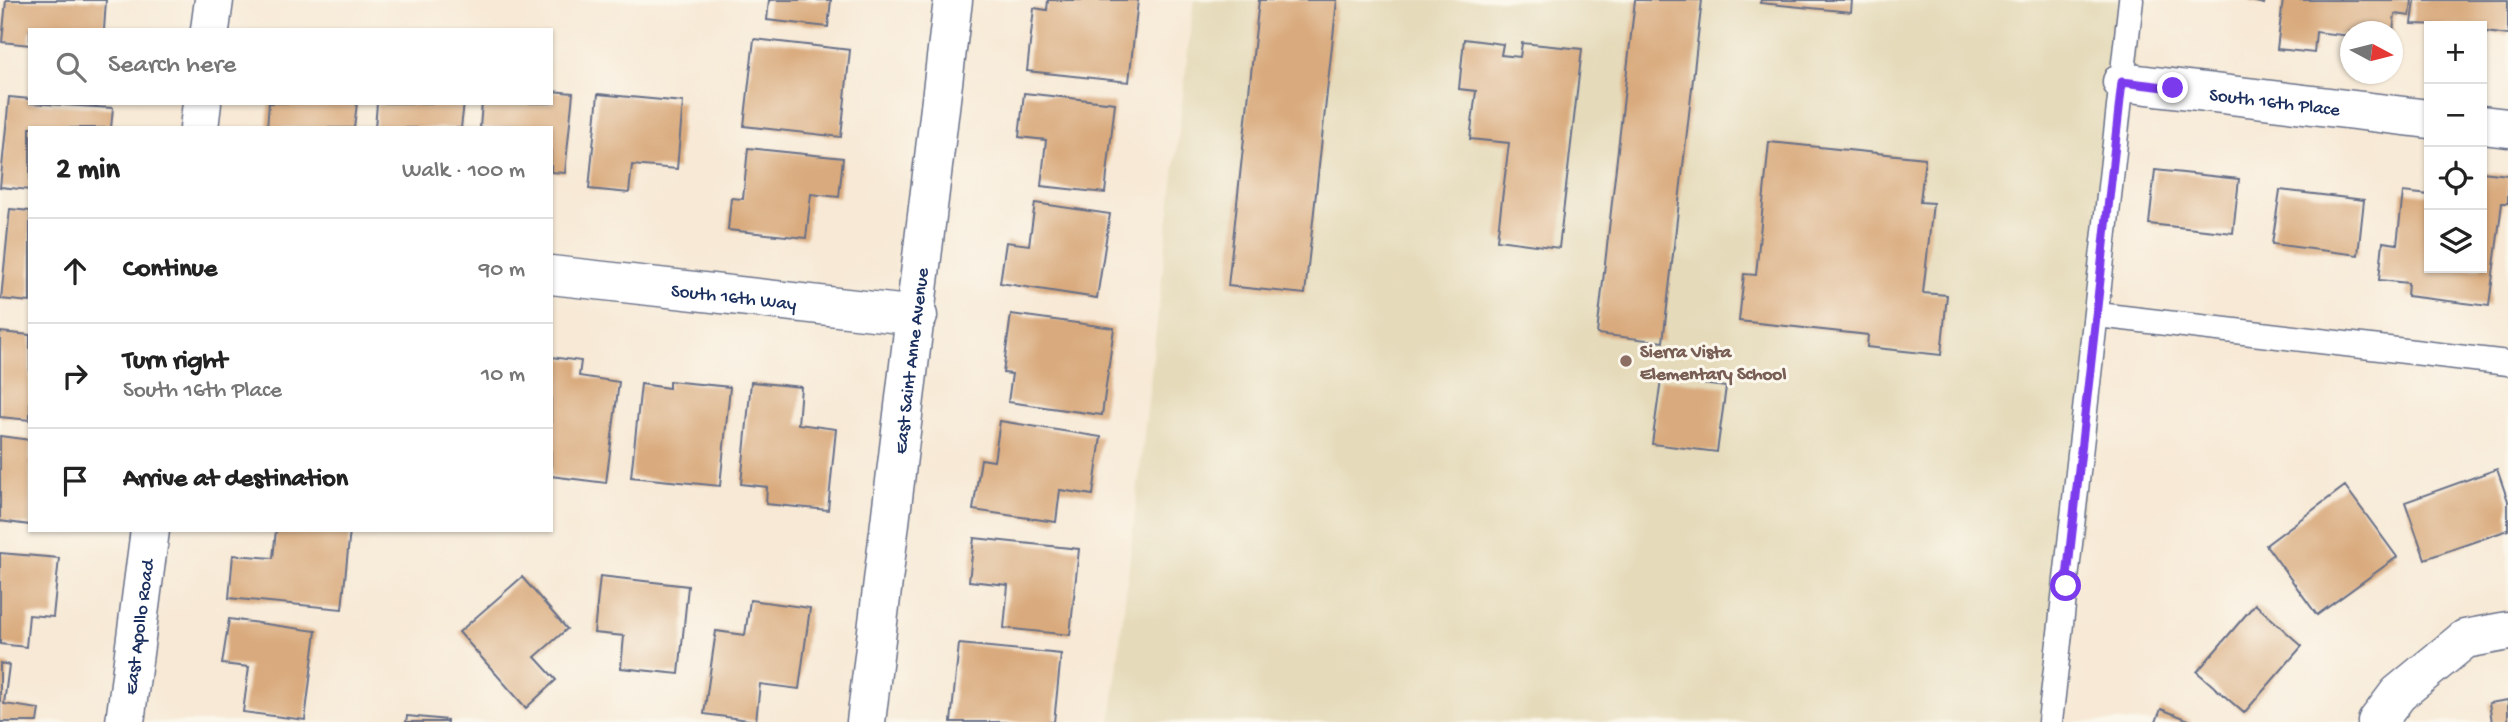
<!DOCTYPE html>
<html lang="en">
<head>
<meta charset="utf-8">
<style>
	body { margin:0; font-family:"Gochi Hand",sans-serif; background:#f6f6f6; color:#222 }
	.controls { position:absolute; right:21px; top:21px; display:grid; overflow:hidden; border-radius:0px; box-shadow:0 2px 5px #0004 }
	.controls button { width:63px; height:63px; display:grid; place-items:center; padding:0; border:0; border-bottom:2px solid #e0e0e0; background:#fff; color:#222; font:35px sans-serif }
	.compass { position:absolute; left:2340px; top:21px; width:63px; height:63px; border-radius:50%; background:#fff; box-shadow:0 2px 5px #0004; rotate:97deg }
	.stop { position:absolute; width:21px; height:21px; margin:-16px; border:5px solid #7c3aed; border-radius:50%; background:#fff }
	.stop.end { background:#7c3aed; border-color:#fff; box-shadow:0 2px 7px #0008 }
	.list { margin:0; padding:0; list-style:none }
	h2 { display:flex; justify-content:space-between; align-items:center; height:91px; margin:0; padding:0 28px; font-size:30px }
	h2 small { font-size:23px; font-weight:400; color:#767676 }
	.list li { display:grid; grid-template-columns:46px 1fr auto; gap:21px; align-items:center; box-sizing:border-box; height:105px; padding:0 28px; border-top:2px solid #e0e0e0 }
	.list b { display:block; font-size:26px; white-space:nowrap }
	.list p { margin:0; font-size:23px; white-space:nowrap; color:#767676 }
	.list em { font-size:23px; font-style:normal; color:#767676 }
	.icon { flex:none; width:38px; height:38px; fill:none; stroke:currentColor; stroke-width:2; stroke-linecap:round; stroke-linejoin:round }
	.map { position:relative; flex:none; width:2508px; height:722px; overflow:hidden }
	.search { position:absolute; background:#fff; box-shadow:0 2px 5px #0004; left:28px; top:28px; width:525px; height:77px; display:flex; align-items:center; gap:18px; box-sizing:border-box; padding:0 24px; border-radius:0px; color:#767676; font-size:26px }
	.panel { position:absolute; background:#fff; box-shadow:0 2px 5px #0004; left:28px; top:126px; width:525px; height:406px; border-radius:0px }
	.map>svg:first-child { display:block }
	.built { fill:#e5daba }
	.building { fill:#d9aa7d }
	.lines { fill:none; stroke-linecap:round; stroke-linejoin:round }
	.service-casing { stroke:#687088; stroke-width:27 }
	.minor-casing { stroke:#687088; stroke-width:41 }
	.service { stroke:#fff; stroke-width:24 }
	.minor { stroke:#fff; stroke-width:38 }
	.route { stroke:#7c3aed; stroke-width:9 }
	.education-dot { fill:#8d6e63; stroke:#fbf7ec; stroke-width:2.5 }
	.labels { text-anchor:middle; stroke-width:6; stroke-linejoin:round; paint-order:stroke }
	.street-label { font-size:19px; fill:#1b2f5e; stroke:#fbf7ec }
	.education-label { font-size:19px; font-weight:bold; fill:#785e54; stroke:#fbf7ec; text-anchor:start }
</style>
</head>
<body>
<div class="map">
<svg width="2508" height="722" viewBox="0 0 2508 722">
	<rect width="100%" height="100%" fill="#fbf7ec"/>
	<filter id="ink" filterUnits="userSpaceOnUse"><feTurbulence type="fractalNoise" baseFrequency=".0143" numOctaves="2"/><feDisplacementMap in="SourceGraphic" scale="14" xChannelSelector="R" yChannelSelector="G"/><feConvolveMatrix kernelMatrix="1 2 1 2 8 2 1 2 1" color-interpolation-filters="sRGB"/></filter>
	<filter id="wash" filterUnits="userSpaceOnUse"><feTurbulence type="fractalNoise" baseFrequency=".00686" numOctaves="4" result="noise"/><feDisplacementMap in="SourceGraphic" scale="28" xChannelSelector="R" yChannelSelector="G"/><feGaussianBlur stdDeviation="1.57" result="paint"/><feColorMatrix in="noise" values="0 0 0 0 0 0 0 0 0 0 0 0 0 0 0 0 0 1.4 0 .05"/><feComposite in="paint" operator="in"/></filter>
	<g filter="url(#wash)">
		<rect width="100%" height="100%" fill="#f7e9d5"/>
		<path class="built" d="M 1194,0 L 2142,0 L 2058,722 L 1111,722 Z"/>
		<g id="blocks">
			<path class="building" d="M 6,0 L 106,0 L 104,30 L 30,30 L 30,45 L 2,42 Z
				M 769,0 L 831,0 L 828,27 L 767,20 Z
				M 1048,0 L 1138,0 L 1129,82 L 1027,71 L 1034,8 L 1047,10 Z
				M 1259,0 L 1337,0 L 1305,294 L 1228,286 Z
				M 1635,0 L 1702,0 L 1663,342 L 1597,334 Z
				M 1761,0 L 1852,0 L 1851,12 L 1760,3 Z
				M 2247,0 L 2265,0 L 2264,4 Z
				M 2283,0 L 2412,0 L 2410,16 L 2395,14 L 2393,32 L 2350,32 L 2350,36 L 2316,32 L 2314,53 L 2277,49 Z
				M 2415,0 L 2508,0 L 2508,35 L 2486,32 L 2484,46 L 2482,26 L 2412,24 Z
				M 754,39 L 850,50 L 841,137 L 744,126 Z
				M 1464,39 L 1503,44 L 1501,55 L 1520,57 L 1522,43 L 1582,49 L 1559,248 L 1497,240 L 1509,143 L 1470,139 L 1476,91 L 1459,89 Z
				M 551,91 L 573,93 L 565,173 L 551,172 L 551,128 L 480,128 L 482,103 L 551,103 Z
				M 1024,93 L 1115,103 L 1105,193 L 1041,186 L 1046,140 L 1019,137 Z
				M 598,94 L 683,102 L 677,169 L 632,165 L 629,193 L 589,189 Z
				M 9,97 L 30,99 L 30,103 L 113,108 L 111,128 L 30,128 L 30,190 L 0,187 Z
				M 269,103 L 357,103 L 354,128 L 267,128 Z
				M 377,103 L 464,103 L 461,128 L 375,128 Z
				M 1769,142 L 1925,158 L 1920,202 L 1933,203 L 1923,293 L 1947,295 L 1941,355 L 1867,347 L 1868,335 L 1739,321 L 1744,274 L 1756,275 Z
				M 748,148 L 843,158 L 839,197 L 811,194 L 806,238 L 728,230 L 731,198 L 743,199 Z
				M 2155,170 L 2239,179 L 2233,233 L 2149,224 Z
				M 2482,172 L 2508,175 L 2508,203 L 2502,203 L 2489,306 L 2407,296 L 2408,283 L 2379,280 L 2383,242 L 2397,244 L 2403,192 L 2429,195 L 2429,268 L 2482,268 Z
				M 2280,190 L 2364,200 L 2358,255 L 2272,244 Z
				M 1035,203 L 1110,214 L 1097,298 L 1000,283 L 1006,242 L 1029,245 Z
				M 10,209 L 30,211 L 30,302 L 1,299 Z
				M 1011,314 L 1114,328 L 1102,415 L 1008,402 L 1012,374 L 1003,373 Z
				M 0,332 L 30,335 L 30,420 L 0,417 Z
				M 551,357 L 581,361 L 579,376 L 619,382 L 606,483 L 551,476 Z
				M 1661,379 L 1726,387 L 1717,452 L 1652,444 Z
				M 669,381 L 730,387 L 720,486 L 631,477 L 641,384 L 669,388 Z
				M 751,382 L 801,387 L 798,424 L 836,429 L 828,510 L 766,504 L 767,487 L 741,484 Z
				M 1000,421 L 1101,437 L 1093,495 L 1060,490 L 1056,522 L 973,510 L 981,459 L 994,461 Z
				M 0,436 L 30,440 L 30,525 L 0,521 Z
				M 2497,469 L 2508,501 L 2508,530 L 2425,559 L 2405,502 Z
				M 2345,486 L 2397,557 L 2317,615 L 2266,545 Z
				M 276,530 L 350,530 L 342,609 L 229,598 L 233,555 L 273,558 Z
				M 974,538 L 1079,549 L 1070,635 L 1004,628 L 1008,585 L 969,581 Z
				M 0,553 L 59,558 L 53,617 L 29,615 L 26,647 L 0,644 Z
				M 600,576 L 688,586 L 679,674 L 621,668 L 624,636 L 594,633 Z
				M 522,577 L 567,629 L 535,657 L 556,680 L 526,708 L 459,632 Z
				M 750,600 L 810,608 L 799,689 L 760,684 L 756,721 L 704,714 L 716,631 L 745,635 Z
				M 2255,604 L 2302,646 L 2244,713 L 2197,672 Z
				M 229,619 L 316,631 L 305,720 L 243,712 L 249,667 L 222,664 Z
				M 959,644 L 1061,654 L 1054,722 L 951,722 Z
				M 0,663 L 9,665 L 4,704 L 39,709 L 37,722 L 0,722 Z
				M 2508,700 L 2508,722 L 2492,722 L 2489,703 Z
				M 2161,709 L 2194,722 L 2156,722 Z
				M 407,716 L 447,720 L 447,722 L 406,722 Z"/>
		</g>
	</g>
	<g filter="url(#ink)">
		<use href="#blocks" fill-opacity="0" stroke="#687088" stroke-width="2"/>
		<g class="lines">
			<defs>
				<path id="service" d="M 2098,315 L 2508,363
					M 2050,722 L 2131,0"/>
				<g id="minor">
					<path d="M 210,30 L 214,0"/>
					<path id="s1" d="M 2122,82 L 2429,119"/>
					<path d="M 2482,125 L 2508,128"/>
					<path d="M 199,128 L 202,103"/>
					<path id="s2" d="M 551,275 L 918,316"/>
					<path id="s3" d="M 125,722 L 150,530"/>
					<path id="s4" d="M 866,722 L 953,0"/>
					<path d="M 2377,722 L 2398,694 L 2465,639 L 2508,631"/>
				</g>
			</defs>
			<use href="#service" class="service-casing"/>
			<use href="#minor" class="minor-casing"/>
			<use href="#service" class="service"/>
			<use href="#minor" class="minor"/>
		</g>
	</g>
	<g class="lines" filter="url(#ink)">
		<path class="route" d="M 2066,586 L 2122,82 L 2173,88"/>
	</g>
	<circle class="education-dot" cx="1626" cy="361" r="7"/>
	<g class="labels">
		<g class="street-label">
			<text dy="7" stroke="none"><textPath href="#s1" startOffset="154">South 16th Place</textPath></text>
			<text dy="7" stroke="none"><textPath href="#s2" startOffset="184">South 16th Way</textPath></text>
			<text dy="7" stroke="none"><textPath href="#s4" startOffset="364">East Saint Anne Avenue</textPath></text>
			<text dy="7" stroke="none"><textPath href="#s3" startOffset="96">East Apollo Road</textPath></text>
		</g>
		<g class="education-label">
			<text x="1640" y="357">Sierra Vista<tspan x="1640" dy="22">Elementary School</tspan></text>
		</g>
	</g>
</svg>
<div class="controls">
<button>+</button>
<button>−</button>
<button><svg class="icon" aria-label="locate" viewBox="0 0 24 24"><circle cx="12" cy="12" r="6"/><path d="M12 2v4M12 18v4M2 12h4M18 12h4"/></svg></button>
<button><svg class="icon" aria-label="layers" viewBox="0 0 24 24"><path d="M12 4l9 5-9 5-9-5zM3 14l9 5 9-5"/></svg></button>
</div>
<svg class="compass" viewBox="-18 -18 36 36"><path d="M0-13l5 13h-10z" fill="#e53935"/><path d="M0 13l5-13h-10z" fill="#767676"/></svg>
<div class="stop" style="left:2066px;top:586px"></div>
<div class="stop end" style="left:2173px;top:88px"></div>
<div class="search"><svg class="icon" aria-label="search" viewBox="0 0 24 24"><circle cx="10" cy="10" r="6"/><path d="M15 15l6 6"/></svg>Search here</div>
<section class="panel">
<h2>2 min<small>Walk · 100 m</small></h2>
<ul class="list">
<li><svg class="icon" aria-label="ahead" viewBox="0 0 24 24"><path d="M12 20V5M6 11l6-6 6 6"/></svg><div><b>Continue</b></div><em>90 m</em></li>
<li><svg class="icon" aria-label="right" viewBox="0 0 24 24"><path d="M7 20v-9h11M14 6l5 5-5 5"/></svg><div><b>Turn right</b><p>South 16th Place</p></div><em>10 m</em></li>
<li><svg class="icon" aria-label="arrive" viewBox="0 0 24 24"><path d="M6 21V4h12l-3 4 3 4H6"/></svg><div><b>Arrive at destination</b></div></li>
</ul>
</section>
</div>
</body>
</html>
